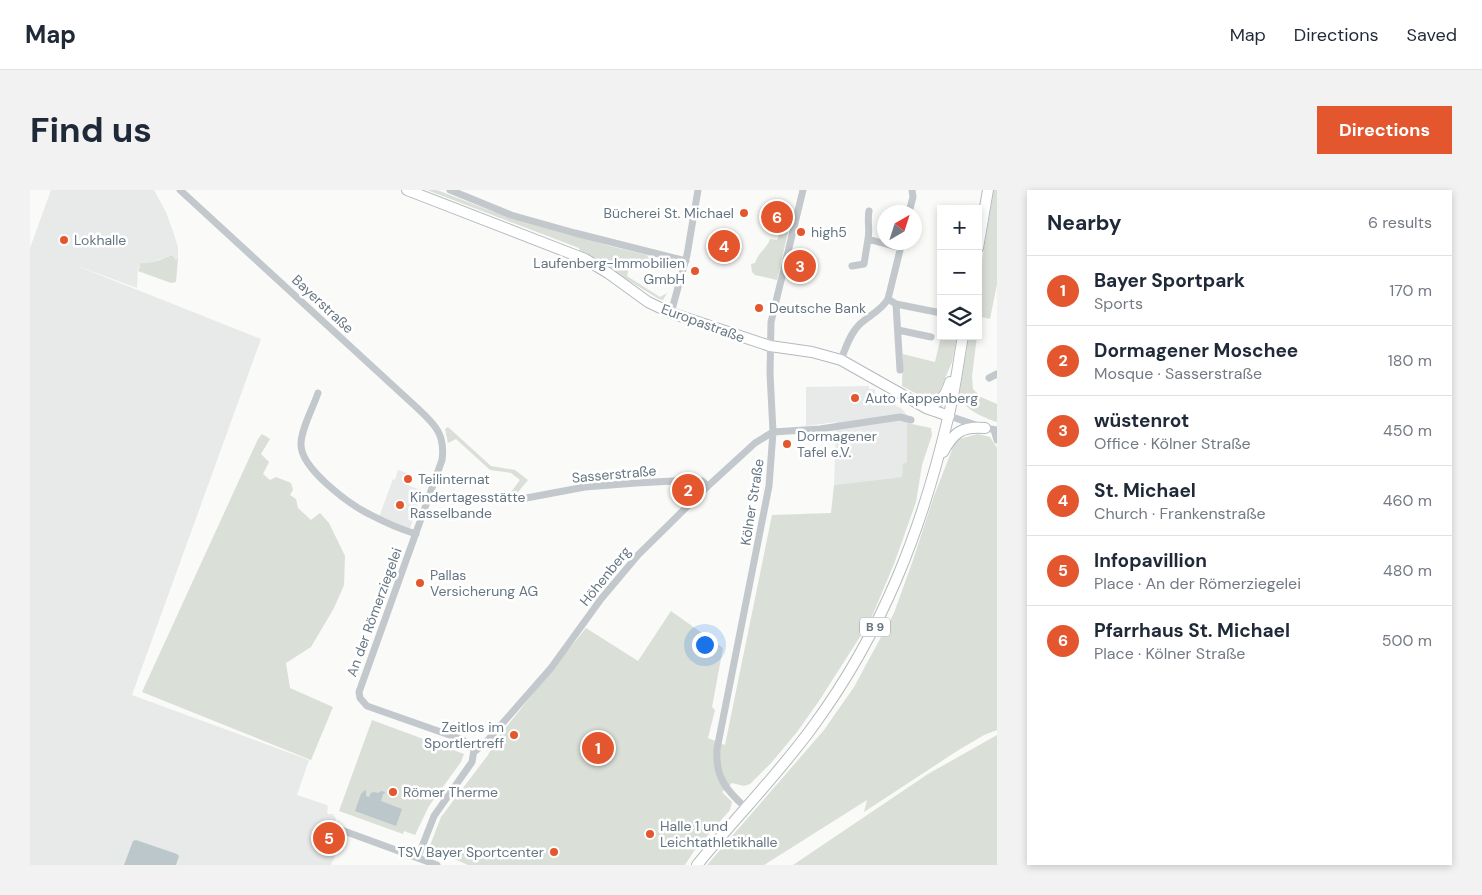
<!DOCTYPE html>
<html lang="en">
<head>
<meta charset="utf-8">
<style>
	body { margin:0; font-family:"DM Sans",sans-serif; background:#f2f2f3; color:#1f2937 }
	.controls { position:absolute; right:15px; top:15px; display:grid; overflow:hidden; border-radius:0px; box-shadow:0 2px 8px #0003 }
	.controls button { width:45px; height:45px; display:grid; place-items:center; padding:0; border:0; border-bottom:1px solid #e0e1e3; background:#fff; color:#1f2937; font:25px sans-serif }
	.compass { position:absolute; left:847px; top:15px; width:45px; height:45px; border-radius:50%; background:#fff; box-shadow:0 2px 8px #0003; rotate:39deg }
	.you { position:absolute; left:674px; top:454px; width:18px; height:18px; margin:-12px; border:4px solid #fff; border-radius:50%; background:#1a73e8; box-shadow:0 0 0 8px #1a73e833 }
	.badge { display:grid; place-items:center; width:32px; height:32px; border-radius:50%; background:#e4572e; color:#fff; font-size:16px; font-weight:700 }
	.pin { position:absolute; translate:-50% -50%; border:2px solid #fff; box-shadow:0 1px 5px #0006 }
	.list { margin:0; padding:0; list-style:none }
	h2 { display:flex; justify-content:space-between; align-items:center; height:65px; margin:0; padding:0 20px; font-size:21px }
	h2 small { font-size:16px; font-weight:400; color:#747a83 }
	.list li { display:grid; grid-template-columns:32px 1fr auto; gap:15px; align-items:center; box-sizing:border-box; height:70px; padding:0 20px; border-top:1px solid #e0e1e3 }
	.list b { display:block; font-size:19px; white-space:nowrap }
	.list p { margin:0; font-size:16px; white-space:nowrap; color:#747a83 }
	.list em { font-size:16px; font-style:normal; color:#747a83 }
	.icon { flex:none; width:28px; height:28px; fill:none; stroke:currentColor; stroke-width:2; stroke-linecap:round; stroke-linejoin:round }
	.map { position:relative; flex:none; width:967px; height:675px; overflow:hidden; border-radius:0px }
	header { display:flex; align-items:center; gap:30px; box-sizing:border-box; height:70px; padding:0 25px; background:#fff; border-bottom:1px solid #e0e1e3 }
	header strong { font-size:24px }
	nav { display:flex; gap:28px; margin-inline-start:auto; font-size:18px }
	.intro { display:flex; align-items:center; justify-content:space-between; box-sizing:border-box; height:120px; padding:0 30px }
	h1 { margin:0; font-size:35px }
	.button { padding:12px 22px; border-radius:0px; background:#e4572e; color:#fff; font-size:18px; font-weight:700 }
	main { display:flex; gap:30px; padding:0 30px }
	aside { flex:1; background:#fff; border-radius:0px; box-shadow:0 2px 8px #0003 }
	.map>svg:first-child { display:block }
	.built { fill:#e8e9e9 }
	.green { fill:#dadfd7 }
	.water { fill:#bbc7cb }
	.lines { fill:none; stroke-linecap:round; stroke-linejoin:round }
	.secondary-casing { stroke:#b3babf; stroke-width:12 }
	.primary-casing { stroke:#b5babe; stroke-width:12 }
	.street { stroke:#c3c8cc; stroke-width:7 }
	.secondary { stroke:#fff; stroke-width:10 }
	.primary { stroke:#fff; stroke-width:10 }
	.poi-dot { fill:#e4572e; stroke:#fff; stroke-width:2 }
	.labels { text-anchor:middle; stroke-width:5; stroke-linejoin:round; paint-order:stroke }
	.shield { fill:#fff; stroke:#939fa8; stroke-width:1 }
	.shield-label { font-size:12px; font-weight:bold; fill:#657683 }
	.poi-label { font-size:14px; fill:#657683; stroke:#fff; text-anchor:start }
	.street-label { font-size:14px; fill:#657683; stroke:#fff }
</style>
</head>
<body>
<header>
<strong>Map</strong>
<nav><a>Map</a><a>Directions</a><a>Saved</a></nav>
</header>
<div class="intro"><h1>Find us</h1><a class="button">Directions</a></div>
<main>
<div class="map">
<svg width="967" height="675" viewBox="0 0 967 675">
	<rect width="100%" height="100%" fill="#fafaf8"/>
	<path class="built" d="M 21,0 L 124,0 L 136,22 L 144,44 L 148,57 L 148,68 L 146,70 L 142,65 L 108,77 L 107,98 L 42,74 L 231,149 L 102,505 L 279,570 L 267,605 L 297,615 L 298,617 L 297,622 L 298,624 L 303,624 L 306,629 L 303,637 L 308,639 L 304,652 L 310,655 L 301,675 L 0,675 L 0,58 Z
		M 839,196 L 839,199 L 845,199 L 845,203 L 856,211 L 871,218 L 877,225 L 877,272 L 873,275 L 873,287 L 804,295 L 806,232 L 776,236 L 776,197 Z
		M 368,280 L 380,284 L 377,291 L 380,292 L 379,296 L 392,300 L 380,339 L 349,327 L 363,289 L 365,290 Z"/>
	<path class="green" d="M 397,0 L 407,0 L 461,21 L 580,56 L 617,65 L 619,69 L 615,73 L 602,69 L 597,86 L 630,107 L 637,103 L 633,110 L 629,109 L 550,61 L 549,58 Z
		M 964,0 L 967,0 L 967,94 L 960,129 L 952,127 L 948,141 L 948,93 Z
		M 751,40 L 758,42 L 747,90 L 725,85 L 722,82 L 721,74 L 725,73 C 729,61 737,59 740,49 L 747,50 Z
		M 142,65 L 146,70 L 148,68 L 146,92 L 141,93 L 108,81 L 111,73 C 122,74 132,69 142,65 Z
		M 911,146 L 927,146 L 922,172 L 908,205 L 887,204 L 872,196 L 873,164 L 905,172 Z
		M 939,146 L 947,146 L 942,186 L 943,199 L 951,207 L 967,214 L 967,232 C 954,228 934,219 929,206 Z
		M 877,233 L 901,238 L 902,245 L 892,275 L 886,312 L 864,374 L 840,431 L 789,511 L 767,542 L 742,572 L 720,594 L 714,596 L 702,593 L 692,602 L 702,612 L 700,620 L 664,661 L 655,675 L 438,675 L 399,658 L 411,627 L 458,565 L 465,551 L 556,438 L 608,471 L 641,421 L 693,458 L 682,517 L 685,520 L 678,548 L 695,555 L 742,325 L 801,323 L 804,295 L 872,287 L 873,274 L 877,272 Z
		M 418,237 L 461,276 L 485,280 L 498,290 L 488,302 L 491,307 L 490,311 L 481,311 L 481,302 L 490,290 L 481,283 L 460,280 L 426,249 L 418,253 L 415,239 Z
		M 232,244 L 240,249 L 231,264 L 239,272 L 233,284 L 240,290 L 246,287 L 261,293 L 263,300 L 260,305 L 266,309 L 268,318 L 281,330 L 290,323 L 299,333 L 315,366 L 314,395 L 304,418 L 281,457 L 256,473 L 260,498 L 303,517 L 281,570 L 112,502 L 228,249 Z
		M 948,244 L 960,247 L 967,258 L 967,540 L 954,545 L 927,561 L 834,622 L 837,610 L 734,675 L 677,675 L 794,540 L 824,497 L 864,423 L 883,370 L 904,306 L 925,252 L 929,249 Z
		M 342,530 L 434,564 L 431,572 L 399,616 L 385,645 L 374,641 L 373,644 L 309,621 Z
		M 967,545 L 967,675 L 763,675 L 898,584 Z"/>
	<path class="water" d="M 335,600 L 336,601 L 336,606 L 339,607 L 341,603 L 344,602 L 348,603 L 351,601 L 355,602 L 355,603 L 353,604 L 351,611 L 372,619 L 366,636 L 325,621 L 331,604 Z
		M 106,650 L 147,664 L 149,666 L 146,675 L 94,675 L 103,651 Z"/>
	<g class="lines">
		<defs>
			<path id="secondary" d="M 377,0 L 555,69 L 578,83 L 618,112 L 641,123 L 740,156 L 782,162 L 811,170 L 896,218 L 919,226"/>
			<path id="primary" d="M 948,58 L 958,0
				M 886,212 C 906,218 914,211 920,192
				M 913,262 C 924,242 932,236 955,238
				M 667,675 C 705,628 748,585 784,535 C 852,442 892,340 918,228 C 925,202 928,173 933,146"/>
		</defs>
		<use href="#secondary" class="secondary-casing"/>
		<use href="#primary" class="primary-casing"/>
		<path class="street" d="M 150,0 L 384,215 C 402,232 416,242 412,270 L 329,502 L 330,508 L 337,516 L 428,548 L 438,553 L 444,560 L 442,572 L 404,626 L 388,667
			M 420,0 L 481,25 L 545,43 L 656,71
			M 839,21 C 837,31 840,39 838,49 L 870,58
			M 879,22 L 883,7 L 882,0
			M 822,76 L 834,74 L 838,49
			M 858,109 L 866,114 L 870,180
			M 866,114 L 911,123
			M 641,123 L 657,65 L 668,0
			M 868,140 L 901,147
			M 811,170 C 815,159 820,144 829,135 C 838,126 851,121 858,109 L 872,52
			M 959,188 L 967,184
			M 288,203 C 283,218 271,239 271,254 C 270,278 319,314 339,324 C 354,332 370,339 386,344
			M 919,226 L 955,238 L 967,240
			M 964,240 L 967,250
			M 491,309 L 555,297 L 606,293 L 662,290 L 672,291 L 678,296
			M 444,562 L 457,551 L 521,478 L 571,409 L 608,365 L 678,296 L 725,253 L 743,242 L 790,239 L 870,227 L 881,230
			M 716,618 C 696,600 685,587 687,559 L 739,296 L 743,242 L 740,183 L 741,132 L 773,0
			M 303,637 L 407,675"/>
		<use href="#secondary" class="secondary"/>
		<use href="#primary" class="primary"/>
	</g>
	<g class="poi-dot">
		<circle cx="714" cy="23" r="5"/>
		<circle cx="771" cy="42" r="5"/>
		<circle cx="34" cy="50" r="5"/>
		<circle cx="665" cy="81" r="5"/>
		<circle cx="729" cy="118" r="5"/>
		<circle cx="825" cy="208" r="5"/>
		<circle cx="757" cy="254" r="5"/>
		<circle cx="378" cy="289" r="5"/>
		<circle cx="370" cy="315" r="5"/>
		<circle cx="390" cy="393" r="5"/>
		<circle cx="484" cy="545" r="5"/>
		<circle cx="363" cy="602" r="5"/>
		<circle cx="620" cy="644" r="5"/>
		<circle cx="524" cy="662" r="5"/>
	</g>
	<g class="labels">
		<rect class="shield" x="830" y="427.5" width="30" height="19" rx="4"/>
		<g class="shield-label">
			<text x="845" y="441">B 9</text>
		</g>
		<g class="poi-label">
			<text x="704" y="28" text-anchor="end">Bücherei St. Michael</text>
			<text x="781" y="47">high5</text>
			<text x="44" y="55">Lokhalle</text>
			<text x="655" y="78" text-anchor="end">Laufenberg-Immobilien<tspan x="655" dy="16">GmbH</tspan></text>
			<text x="739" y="123">Deutsche Bank</text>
			<text x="835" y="213">Auto Kappenberg</text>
			<text x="767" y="251">Dormagener<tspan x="767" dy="16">Tafel e.V.</tspan></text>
			<text x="388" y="294">Teilinternat</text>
			<text x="380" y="312">Kindertagesstätte<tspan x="380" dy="16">Rasselbande</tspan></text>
			<text x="400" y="390">Pallas<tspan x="400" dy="16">Versicherung AG</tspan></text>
			<text x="474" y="542" text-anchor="end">Zeitlos im<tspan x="474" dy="16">Sportlertreff</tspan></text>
			<text x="373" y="607">Römer Therme</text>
			<text x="630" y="641">Halle 1 und<tspan x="630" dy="16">Leichtathletikhalle</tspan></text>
			<text x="514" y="667" text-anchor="end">TSV Bayer Sportcenter</text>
		</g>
		<g class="street-label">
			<text transform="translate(293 114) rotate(43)" y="5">Bayerstraße</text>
			<text transform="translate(673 133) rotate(20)" y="5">Europastraße</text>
			<text transform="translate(584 284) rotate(-5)" y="5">Sasserstraße</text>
			<text transform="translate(722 312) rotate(-81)" y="5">Kölner Straße</text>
			<text transform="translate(575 386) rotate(-51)" y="5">Höhenberg</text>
			<text transform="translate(344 422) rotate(-70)" y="5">An der Römerziegelei</text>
		</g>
	</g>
</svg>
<div class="controls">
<button>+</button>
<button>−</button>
<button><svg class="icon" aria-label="layers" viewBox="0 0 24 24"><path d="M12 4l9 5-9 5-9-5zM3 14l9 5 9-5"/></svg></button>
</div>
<svg class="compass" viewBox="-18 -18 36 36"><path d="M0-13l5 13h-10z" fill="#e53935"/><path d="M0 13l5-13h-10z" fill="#747a83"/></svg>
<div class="you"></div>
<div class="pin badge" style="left:568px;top:558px">1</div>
<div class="pin badge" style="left:658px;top:300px">2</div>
<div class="pin badge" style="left:770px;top:76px">3</div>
<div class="pin badge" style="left:694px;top:56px">4</div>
<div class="pin badge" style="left:299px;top:648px">5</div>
<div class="pin badge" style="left:747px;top:27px">6</div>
</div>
<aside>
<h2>Nearby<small>6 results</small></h2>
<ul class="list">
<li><span class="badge">1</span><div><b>Bayer Sportpark</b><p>Sports</p></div><em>170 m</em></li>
<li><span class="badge">2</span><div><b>Dormagener Moschee</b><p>Mosque · Sasserstraße</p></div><em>180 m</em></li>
<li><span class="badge">3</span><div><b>wüstenrot</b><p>Office · Kölner Straße</p></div><em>450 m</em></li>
<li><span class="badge">4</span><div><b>St. Michael</b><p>Church · Frankenstraße</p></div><em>460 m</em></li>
<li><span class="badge">5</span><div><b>Infopavillion</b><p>Place · An der Römerziegelei</p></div><em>480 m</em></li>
<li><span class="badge">6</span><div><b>Pfarrhaus St. Michael</b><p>Place · Kölner Straße</p></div><em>500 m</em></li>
</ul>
</aside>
</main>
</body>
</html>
